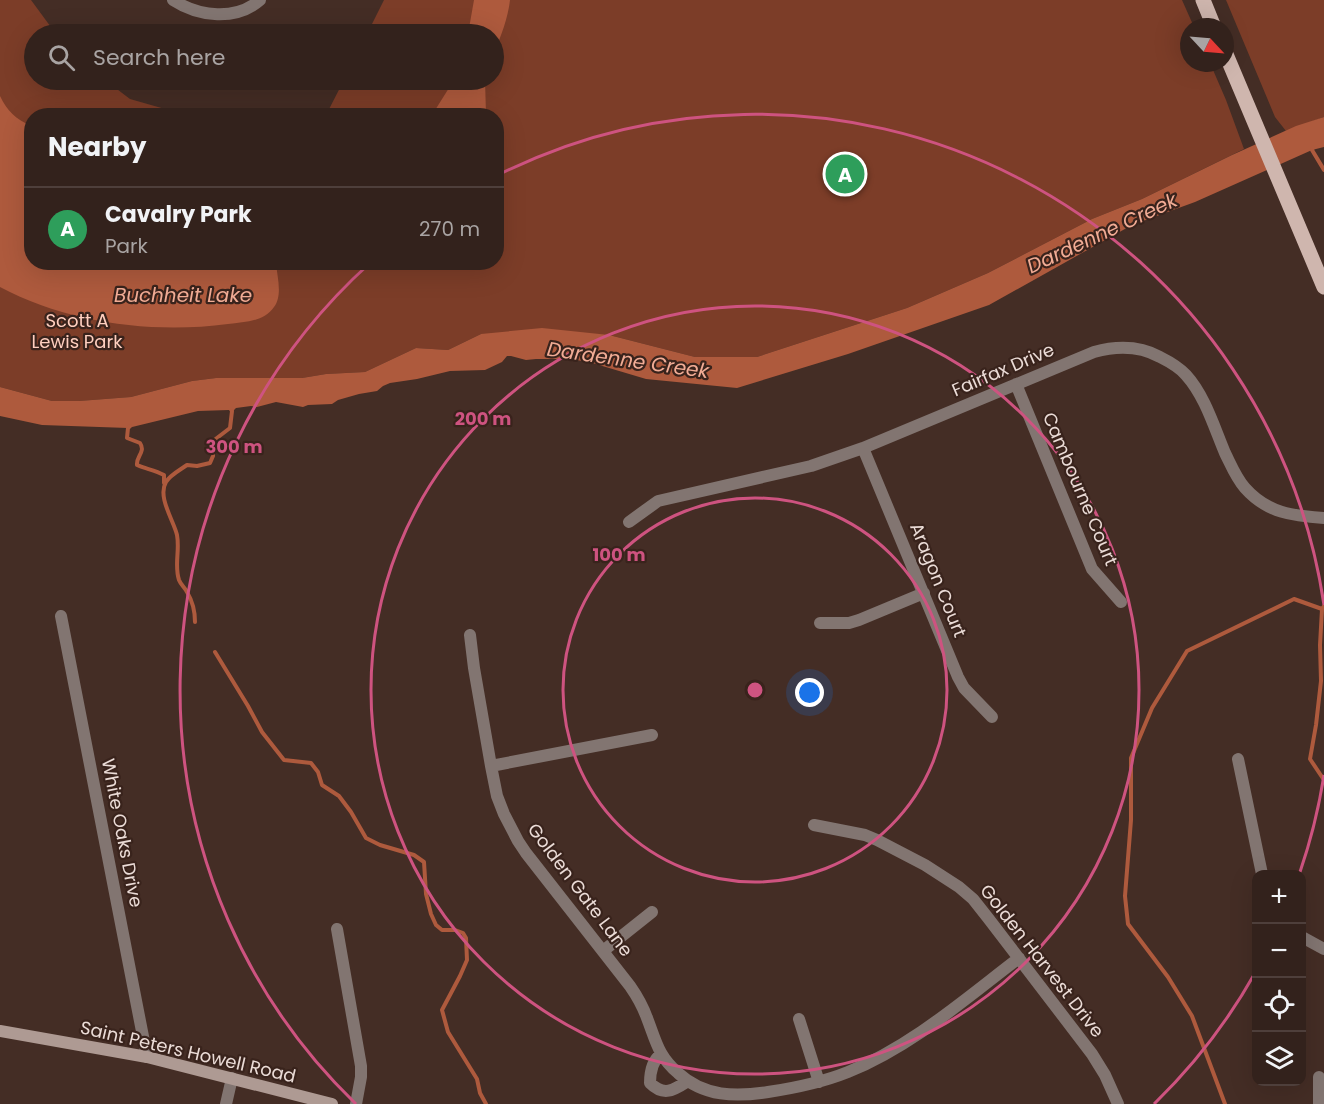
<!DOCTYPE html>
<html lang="en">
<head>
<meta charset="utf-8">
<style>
	body { margin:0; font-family:Poppins,sans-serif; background:#3e2f29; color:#f1f3f6 }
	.controls { position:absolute; right:18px; bottom:18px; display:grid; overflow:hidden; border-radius:12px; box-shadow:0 6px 24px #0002 }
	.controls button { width:54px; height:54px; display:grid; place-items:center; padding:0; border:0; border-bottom:2px solid #4e3f3b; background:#33221c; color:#f1f3f6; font:30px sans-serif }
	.compass { position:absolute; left:1180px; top:18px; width:54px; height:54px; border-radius:50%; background:#33221c; box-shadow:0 6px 24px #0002; rotate:116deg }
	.you { position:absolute; left:810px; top:693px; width:21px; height:21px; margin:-15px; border:4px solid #fff; border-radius:50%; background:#1a73e8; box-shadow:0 0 0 9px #1a73e833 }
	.badge { display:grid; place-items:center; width:39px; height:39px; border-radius:50%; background:#5bc8e6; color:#fff; font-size:20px; font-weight:700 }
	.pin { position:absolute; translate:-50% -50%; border:3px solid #fff; box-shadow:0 2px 6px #0006 }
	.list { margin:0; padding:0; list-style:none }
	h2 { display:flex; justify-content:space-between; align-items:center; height:78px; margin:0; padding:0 24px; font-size:26px }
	h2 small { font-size:20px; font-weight:400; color:#a9a4a3 }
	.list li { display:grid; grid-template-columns:39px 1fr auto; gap:18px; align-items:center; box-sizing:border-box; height:84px; padding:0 24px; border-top:2px solid #4e3f3b }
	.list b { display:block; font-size:22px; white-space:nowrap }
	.list p { margin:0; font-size:20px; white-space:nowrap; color:#a9a4a3 }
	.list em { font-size:20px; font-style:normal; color:#a9a4a3 }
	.icon { flex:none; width:33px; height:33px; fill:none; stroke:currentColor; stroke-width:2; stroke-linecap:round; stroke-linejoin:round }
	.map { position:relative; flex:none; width:1324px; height:1104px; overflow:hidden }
	.search { position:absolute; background:#33221c; box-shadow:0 6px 24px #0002; left:24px; top:24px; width:480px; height:66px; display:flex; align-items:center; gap:15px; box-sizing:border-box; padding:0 21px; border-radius:33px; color:#a9a4a3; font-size:22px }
	.panel { position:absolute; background:#33221c; box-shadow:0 6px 24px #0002; left:24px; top:108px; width:480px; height:162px; border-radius:24px }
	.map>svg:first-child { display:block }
	.green { fill:#7c3d28 }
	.water { fill:#ae5a3d }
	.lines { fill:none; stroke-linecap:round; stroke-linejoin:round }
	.stream { stroke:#ae5a3d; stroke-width:4 }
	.minor { stroke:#827571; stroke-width:12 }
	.secondary { stroke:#ae9a93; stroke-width:12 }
	.primary { stroke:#cfb6ae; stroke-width:15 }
	.ring { fill:none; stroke:#ce5380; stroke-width:3 }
	.labels { text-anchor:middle; stroke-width:4.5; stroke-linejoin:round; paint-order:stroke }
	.park-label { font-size:18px; fill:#ffcfbf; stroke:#39231c }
	.street-label { font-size:18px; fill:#ebdcd7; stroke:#39231c }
	.water-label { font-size:20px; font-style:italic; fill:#f2ac95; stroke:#39231c }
	.centre { fill:#ce5380; stroke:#39231c; stroke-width:3 }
	.ring-label { font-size:18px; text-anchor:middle; font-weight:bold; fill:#ce5380; stroke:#39231c; stroke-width:4.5; stroke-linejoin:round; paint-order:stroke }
</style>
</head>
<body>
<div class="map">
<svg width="1324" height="1104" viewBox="0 0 1324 1104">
	<rect width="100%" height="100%" fill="#442d25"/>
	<path class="green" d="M 0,0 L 31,0 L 56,34 L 34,34 L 34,80 L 105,80 L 130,99 L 186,115 L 32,116 L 32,262 L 496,262 L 496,116 L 326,115 L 344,80 L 494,80 L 494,34 L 367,34 L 384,0 L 1182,0 L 1194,27 L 1189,27 L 1189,63 L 1210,63 L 1226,100 L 1244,149 L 1142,199 L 1092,219 L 988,273 L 907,308 L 757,357 L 695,357 L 609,335 L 481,334 L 448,350 L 416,348 L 365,372 L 326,374 L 302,378 L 216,378 L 192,381 L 131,397 L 79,401 L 52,401 L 0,387 Z
		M 1226,0 L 1324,0 L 1324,117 L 1286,131 L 1275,117 Z"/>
	<path class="water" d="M 474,0 L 510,0 C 508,18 501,36 494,53 L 494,34 L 468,34 Z
		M 454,80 L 485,80 L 486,114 L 432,115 Z
		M 0,96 C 7,111 16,119 31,126 L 32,262 L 276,263 C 277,276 283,295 274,307 C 264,322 244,322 228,324 C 152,334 68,323 0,287 Z
		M 1324,117 L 1324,147 L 1312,150 L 1195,202 L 1132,225 L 989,305 L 848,354 L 737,388 L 646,379 L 589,362 L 570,359 L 536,359 L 526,360 L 511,356 L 507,356 L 502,362 L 485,370 L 450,371 L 417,379 L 390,383 L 383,386 L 377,391 L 359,394 L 338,400 L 332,404 L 308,405 L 303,407 L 276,402 L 257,407 L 251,406 L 236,408 L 231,413 L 229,410 L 198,411 L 128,428 L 42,425 L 0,416 L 0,387 L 52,401 L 79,401 L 131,397 L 192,381 L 216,378 L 302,378 L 326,374 L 365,372 L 416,348 L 448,350 L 481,334 L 542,328 L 609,335 L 695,357 L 757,357 L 907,308 L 988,273 L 1092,219 L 1142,199 L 1232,155 L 1296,126 Z"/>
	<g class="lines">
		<path class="stream" d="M 1313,147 L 1312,150 L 1324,170
			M 130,426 L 128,428 L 127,438 L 140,443 C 146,452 136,456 137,465 C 146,469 155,470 164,475 L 164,483
			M 1324,606 L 1322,609 L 1320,645 L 1321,681 L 1316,725 L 1310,759 L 1324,780
			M 195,622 C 195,611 193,602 187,592 C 185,588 181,585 179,580 C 174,565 180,551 177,535 C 174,521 157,497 166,482 C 170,475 180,470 187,465 L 197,466 L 210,463 L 213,456 L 213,441 L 230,428 L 232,411
			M 215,652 L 248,706 L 262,732 L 284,760 L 311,763 L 318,772 L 322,785 L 339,796 L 351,812 L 366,838 L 380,845 L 414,855 L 424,862 L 426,894 L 431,914 L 436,925 L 442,930 L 455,930 L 463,933 L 466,938 L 467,960 L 460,976 L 442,1010 L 448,1032 L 477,1079 L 480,1093 L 486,1104
			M 1225,1104 L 1192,1016 L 1168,977 L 1128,924 L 1125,896 L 1131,820 L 1131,758 L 1152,708 L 1187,651 L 1294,599 L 1322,609"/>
		<path class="minor" d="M 173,0 C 199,17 236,21 260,0
			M 1016,384 L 1092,569 L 1121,602
			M 863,448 L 958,677 L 964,688 L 992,717
			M 629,522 L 658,501 L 811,466 L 863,448 L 1094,352 C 1116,346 1140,346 1160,357 C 1170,362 1179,367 1186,375 C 1205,396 1214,427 1225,453 C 1231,465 1236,478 1245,488 C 1267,513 1293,516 1324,518
			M 61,616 L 147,1057
			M 820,623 L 849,623 L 859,620 L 924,593
			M 470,635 L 474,668 L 491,766 L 497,796 L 504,814 L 518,841 L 526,853 L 630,986 C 637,996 643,1007 647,1018 C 656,1041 658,1056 678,1073 C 704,1097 736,1097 768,1092 C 795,1088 823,1082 848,1072 C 912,1046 965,999 1019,958
			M 1238,759 L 1262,874
			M 491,766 L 652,735
			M 814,825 L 865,835 L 877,840 L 925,865 L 959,887 L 973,899 L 988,918 L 1092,1054 L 1105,1075 L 1118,1104
			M 337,929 L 361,1066 L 361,1077 L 356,1104
			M 1302,937 L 1324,949
			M 603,951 L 652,912
			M 799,1019 L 819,1082
			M 661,1054 C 652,1061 650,1072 650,1083 C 664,1097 674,1090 688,1081
			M 1319,1077 L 1319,1104
			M 226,1104 L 232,1078"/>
		<path class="secondary" d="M 0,1031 L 147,1057 L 332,1104"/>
		<path class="primary" d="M 1203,0 L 1214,27
			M 1225,52 L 1324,287"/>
	</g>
	<g class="ring">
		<circle cx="755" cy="690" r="192"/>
		<circle cx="755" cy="690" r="384"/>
		<path d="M1324 775A575 575 0 0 1 1300 872M1255 973A575 575 0 0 1 1154 1104M356 1104A575 575 0 0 1 370 263M498 175A575 575 0 0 1 1324 605"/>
	</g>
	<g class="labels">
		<g class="park-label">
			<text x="77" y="327">Scott A<tspan x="77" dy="21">Lewis Park</tspan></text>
		</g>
		<g class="street-label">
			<text transform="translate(1003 370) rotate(-23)" y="6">Fairfax Drive</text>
			<text transform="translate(1080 489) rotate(67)" y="6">Cambourne Court</text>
			<text transform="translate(938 580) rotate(68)" y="6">Aragon Court</text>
			<text transform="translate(122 833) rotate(79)" y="6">White Oaks Drive</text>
			<text transform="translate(580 890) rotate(53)" y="6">Golden Gate Lane</text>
			<text transform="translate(1042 961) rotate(52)" y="6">Golden Harvest Drive</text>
			<text transform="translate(188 1052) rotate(13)" y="6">Saint Peters Howell Road</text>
		</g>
		<g class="water-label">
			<text transform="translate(1102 233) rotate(-25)" y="7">Dardenne Creek</text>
			<text x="183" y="302">Buchheit Lake</text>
			<text transform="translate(628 360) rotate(8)" y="7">Dardenne Creek</text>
		</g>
	</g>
	<circle cx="755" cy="690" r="9" class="centre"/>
	<g class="ring-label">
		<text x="483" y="425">200 m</text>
		<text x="234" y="453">300 m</text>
		<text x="619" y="561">100 m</text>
	</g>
</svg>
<div class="controls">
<button>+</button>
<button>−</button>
<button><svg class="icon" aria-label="locate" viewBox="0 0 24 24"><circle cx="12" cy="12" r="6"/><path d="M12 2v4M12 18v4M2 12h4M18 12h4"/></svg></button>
<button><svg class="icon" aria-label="layers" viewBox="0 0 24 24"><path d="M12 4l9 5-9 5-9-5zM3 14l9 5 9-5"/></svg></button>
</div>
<svg class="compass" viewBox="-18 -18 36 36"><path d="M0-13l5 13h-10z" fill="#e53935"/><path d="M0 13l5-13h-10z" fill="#a9a4a3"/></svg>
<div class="you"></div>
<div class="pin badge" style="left:845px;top:174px;background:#2e9e5b">A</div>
<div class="search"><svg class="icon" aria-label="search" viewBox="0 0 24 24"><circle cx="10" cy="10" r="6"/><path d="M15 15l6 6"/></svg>Search here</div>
<section class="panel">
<h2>Nearby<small></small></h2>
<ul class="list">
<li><span class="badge" style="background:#2e9e5b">A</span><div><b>Cavalry Park</b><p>Park</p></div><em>270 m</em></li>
</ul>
</section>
</div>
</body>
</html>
